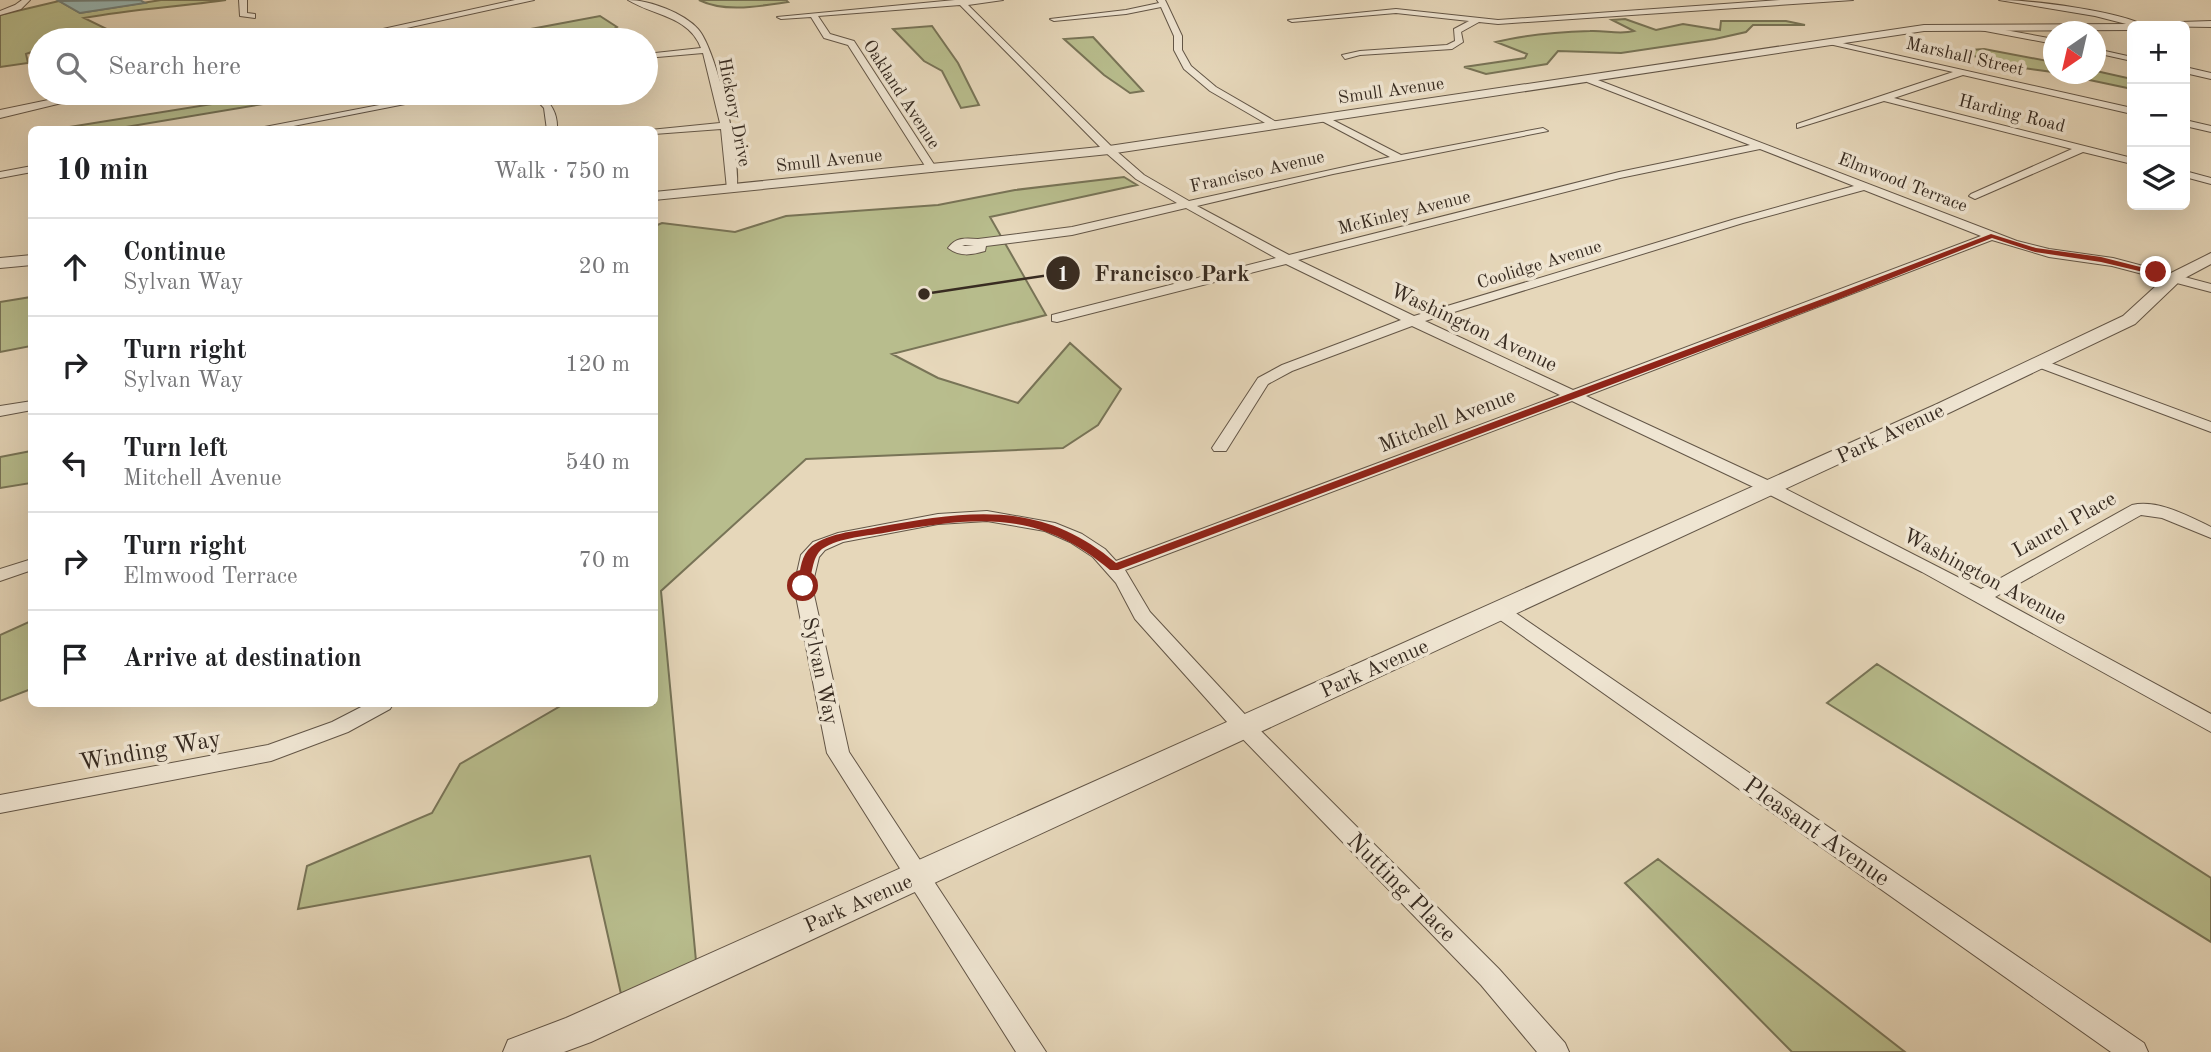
<!DOCTYPE html>
<html lang="en">
<head>
<meta charset="utf-8">
<style>
	body { margin:0; font-family:"Old Standard TT",serif; background:#f2f2f2; color:#202124 }
	.controls { position:absolute; right:21px; top:21px; display:grid; overflow:hidden; border-radius:10px; box-shadow:0 7px 28px #0002 }
	.controls button { width:63px; height:63px; display:grid; place-items:center; padding:0; border:0; border-bottom:2px solid #e0e0e0; background:#fff; color:#202124; font:35px sans-serif }
	.compass { position:absolute; left:2043px; top:21px; width:63px; height:63px; border-radius:50%; background:#fff; box-shadow:0 7px 28px #0002; rotate:214deg }
	.stop { position:absolute; width:21px; height:21px; margin:-16px; border:5px solid #8f2418; border-radius:50%; background:#fff }
	.stop.end { background:#8f2418; border-color:#fff; box-shadow:0 2px 7px #0008 }
	.list { margin:0; padding:0; list-style:none }
	h2 { display:flex; justify-content:space-between; align-items:center; height:91px; margin:0; padding:0 28px; font-size:30px }
	h2 small { font-size:23px; font-weight:400; color:#757577 }
	.list li { display:grid; grid-template-columns:46px 1fr auto; gap:21px; align-items:center; box-sizing:border-box; height:98px; padding:0 28px; border-top:2px solid #e0e0e0 }
	.list b { display:block; font-size:26px; white-space:nowrap }
	.list p { margin:0; font-size:23px; white-space:nowrap; color:#757577 }
	.list em { font-size:23px; font-style:normal; color:#757577 }
	.icon { flex:none; width:38px; height:38px; fill:none; stroke:currentColor; stroke-width:2; stroke-linecap:round; stroke-linejoin:round }
	.map { position:relative; flex:none; width:2211px; height:1052px; overflow:hidden }
	.search { position:absolute; background:#fff; box-shadow:0 7px 28px #0002; left:28px; top:28px; width:630px; height:77px; display:flex; align-items:center; gap:18px; box-sizing:border-box; padding:0 24px; border-radius:38px; color:#757577; font-size:26px }
	.panel { position:absolute; background:#fff; box-shadow:0 7px 28px #0002; left:28px; top:126px; width:630px; height:581px; border-radius:10px }
	.map>svg:first-child { display:block }
	.green { fill:#b8bd8d; stroke:#787457; stroke-width:2 }
	.water { fill:#97b8b6; stroke:#71807a; stroke-width:2 }
	.lines { fill:none; stroke-linecap:round; stroke-linejoin:round }
	.minor-casing { stroke:#635647; stroke-width:2 }
	.tertiary-casing { stroke:#635647; stroke-width:2 }
	.minor { fill:#efe5d2; fill-rule:evenodd }
	.tertiary { fill:#efe5d2; fill-rule:evenodd }
	.route { fill:#8f2418 }
	.labels { text-anchor:middle; stroke-width:7; stroke-linejoin:round; paint-order:stroke }
	.far-street-label { font-size:18px; fill:#372b21; stroke:#efe5d2 }
	.street-label { font-size:21px; fill:#372b21; stroke:#efe5d2 }
	.near-street-label { font-size:24px; fill:#372b21; stroke:#efe5d2 }
	.leader { fill:none; stroke:#372b21; stroke-width:2.5 }
	.callout-dot { fill:#372b21; stroke:#efe5d2; stroke-width:2.5 }
	.mark-label { font-size:21px; text-anchor:middle; font-weight:bold; fill:#fff }
	.callout-label { font-size:23px; text-anchor:middle; font-weight:bold; fill:#372b21; stroke:#efe5d2; stroke-width:7; stroke-linejoin:round; paint-order:stroke }
</style>
</head>
<body>
<div class="map">
<svg width="2211" height="1052" viewBox="0 0 2211 1052">
	<rect width="100%" height="100%" fill="#e6d7ba"/>
	<filter id="stains"><feTurbulence type="fractalNoise" baseFrequency=".00286" numOctaves="4"/><feColorMatrix values="0 0 0 0 .2 0 0 0 0 .09 0 0 0 0 .02 0 0 0 .5 -.17"/></filter>
	<radialGradient id="worn" r=".72"><stop offset=".6" stop-color="#630" stop-opacity="0"/><stop offset="1" stop-color="#630" stop-opacity=".3"/></radialGradient>
	<path class="green" d="M 161,0 L 226,0 C 178,7 131,9 84,18 L 125,38 L 40,40 L 40,49 L 26,54 L 28,63 L 0,67 L 0,15 L 59,1 L 80,13 Z
		M 699,0 L 786,0 L 788,2 C 760,6 725,13 699,0 Z
		M 600,16 L 617,27 L 604,36 L 617,40 L 532,40 L 515,32 Z
		M 1625,19 L 1656,30 L 1683,24 L 1720,30 L 1721,21 L 1786,21 L 1805,25 L 1753,25 L 1746,32 L 1715,39 L 1621,53 L 1558,51 L 1547,64 L 1486,74 L 1464,67 L 1525,58 L 1527,54 L 1496,42 C 1527,34 1558,32 1590,31 C 1605,30 1619,35 1634,31 L 1612,20 Z
		M 932,26 L 958,63 L 979,105 L 961,108 L 942,71 L 924,61 L 893,29 Z
		M 1093,37 L 1143,91 L 1130,93 L 1104,75 L 1064,39 Z
		M 1984,49 L 2053,62 L 2053,72 L 2009,66 L 1956,51 Z
		M 2096,71 L 2132,79 L 2132,89 L 2061,74 L 2096,74 Z
		M 223,93 L 329,93 L 114,129 L 57,129 L 225,102 Z
		M 1124,177 L 1137,185 L 990,217 L 1046,315 L 892,354 L 938,378 L 1018,403 L 1070,343 L 1121,389 L 1098,425 L 1063,448 L 806,459 L 661,591 L 696,961 L 621,994 L 590,856 L 298,909 L 307,866 L 432,813 L 460,764 L 564,704 L 654,704 L 655,226 L 662,223 L 735,232 L 786,216 L 938,205 L 1015,190 Z
		M 31,297 L 31,346 L 0,352 L 0,302 Z
		M 31,451 L 31,483 L 0,488 L 0,457 Z
		M 31,621 L 31,689 L 0,701 L 0,635 Z
		M 1877,664 L 2211,878 L 2211,942 L 1827,703 Z
		M 1658,859 L 1905,1052 L 1792,1052 L 1625,883 Z"/>
	<path class="water" d="M 140,0 L 145,3 L 80,13 L 59,1 Z"/>
	<g class="lines">
		<defs>
			<path id="minor" d="M 22,0 L 30,0 L 21,9 L 0,15 L 0,11 L 15,5 Z
				M 239,0 L 247,0 L 247,13 L 255,14 L 255,18 L 240,16 Z
				M 628,0 C 649,0 684,13 698,29 C 717,50 743,164 736,191 L 727,189 L 721,129 L 654,134 L 654,130 L 650,130 L 720,123 L 703,53 L 646,58 L 646,54 L 701,48 C 689,16 654,16 628,0 Z
				M 955,0 L 1003,0 L 968,5 L 1113,148 L 1144,175 L 1189,201 L 1390,157 L 1322,121 L 1320,119 L 1325,116 L 1401,155 L 1543,128 L 1548,131 L 1333,174 L 1197,206 L 1289,255 L 1619,172 L 1750,145 L 1587,82 L 1586,80 L 1590,77 L 2017,241 L 2049,249 L 2113,258 L 2211,284 L 2211,292 L 2112,266 L 2049,257 L 1992,240 L 1586,396 L 1776,484 L 1981,589 L 2132,505 C 2158,499 2188,516 2211,527 L 2211,538 L 2162,518 L 2141,515 L 1995,597 L 2211,714 L 2211,732 L 1922,572 L 1764,492 L 1572,401 L 1125,570 L 1150,612 L 1252,722 L 1499,969 L 1565,1043 L 1569,1052 L 1537,1052 L 1481,985 L 1236,732 L 1135,619 L 1116,583 L 1093,557 L 1070,542 L 1045,531 L 987,521 L 938,524 L 843,542 L 825,550 L 819,557 L 812,586 L 849,752 L 1046,1052 L 1016,1052 L 827,753 L 794,586 L 801,555 L 813,542 L 838,533 L 938,514 L 987,511 L 1055,523 L 1082,534 L 1105,549 L 1116,561 L 1560,395 L 1412,326 L 1292,371 L 1268,384 L 1226,451 L 1214,451 L 1212,448 L 1258,378 L 1282,365 L 1401,320 L 1286,264 L 1057,322 L 1052,321 L 1052,315 L 1276,258 L 1186,208 L 1072,235 L 986,246 L 985,251 C 971,255 960,257 948,248 C 956,237 965,238 978,239 L 1072,227 L 1177,203 L 1136,179 L 1105,152 L 960,5 L 818,16 L 830,34 L 854,41 L 937,169 L 932,172 L 927,169 L 848,45 L 824,38 L 811,17 L 781,19 L 777,17 ZM 1760,149 L 1854,186 L 1735,219 L 1414,316 L 1298,260 L 1620,178 ZM 1864,190 L 1981,236 L 1573,390 L 1425,321 L 1743,223 ZM 965,245 L 974,246 L 962,246 Z
				M 1157,0 L 1165,0 L 1167,4 L 1182,36 L 1182,50 L 1191,66 L 1216,87 L 1278,123 L 1278,127 L 1272,127 L 1210,91 L 1184,69 L 1174,50 L 1174,36 L 1161,7 L 1126,14 L 1054,21 L 1050,19 L 1126,10 L 1159,3 Z
				M 1780,0 L 1853,0 L 1498,24 L 1479,22 L 1461,32 L 1463,42 L 1452,49 L 1360,55 L 1345,59 L 1342,55 L 1360,51 L 1447,45 L 1455,41 L 1454,29 L 1469,21 L 1396,13 L 1292,22 L 1288,20 L 1396,9 L 1498,20 Z
				M 1999,0 C 2032,0 2119,11 2146,26 L 2134,26 L 2095,16 Z
				M 1983,26 L 2054,39 L 2054,44 L 1980,30 Z
				M 1829,40 L 2132,108 L 2132,114 L 1963,75 L 1894,98 L 2132,158 L 2132,164 L 2083,152 L 1975,199 L 1969,196 L 1971,194 L 2072,149 L 1884,101 L 1797,128 L 1797,124 L 1953,72 L 1829,44 Z
				M 2096,49 L 2132,57 L 2132,61 L 2096,53 Z
				M 2185,67 L 2211,73 L 2211,79 L 2185,73 Z
				M 442,93 L 461,93 L 273,130 L 249,130 Z
				M 530,93 L 539,93 C 551,103 558,113 557,130 L 547,130 L 544,108 Z
				M 2185,120 L 2211,126 L 2211,132 L 2185,126 Z
				M 32,166 L 32,172 L 0,178 L 0,172 Z
				M 2185,171 L 2211,178 L 2211,184 L 2185,177 Z
				M 2040,359 L 2211,422 L 2211,432 L 2035,366 L 2033,363 Z
				M 32,401 L 32,410 L 0,416 L 0,406 Z
				M 32,559 L 32,570 L 0,581 L 0,569 Z
				M 1500,605 L 1507,607 L 2144,1043 L 2148,1052 L 2111,1052 L 1493,615 L 1490,611 L 1493,607 Z
				M 367,704 L 393,704 L 390,709 L 348,732 L 271,761 L 0,813 L 0,795 L 268,745 L 332,722 Z"/>
			<path id="tertiary" d="M 515,0 L 534,0 L 352,40 L 333,40 Z
				M 2211,21 L 2211,27 L 2145,26 L 2150,23 Z
				M 2132,24 L 2137,26 L 2132,26 L 2132,30 L 1924,31 L 1109,154 L 654,200 L 654,192 L 1109,146 L 1924,25 Z
				M 82,93 L 103,93 L 0,118 L 0,110 Z
				M 2211,253 L 2211,264 L 2181,280 L 2135,324 L 1951,412 L 591,1042 L 564,1052 L 503,1052 L 508,1040 L 566,1018 L 1937,404 L 2123,316 L 2169,274 Z
				M 32,255 L 32,265 L 0,268 L 0,258 Z"/>
		</defs>
		<use href="#minor" class="minor-casing"/>
		<use href="#tertiary" class="tertiary-casing"/>
		<use href="#minor" class="minor"/>
		<use href="#tertiary" class="tertiary"/>
	</g>
	<path class="route" d="M 1991,234 L 2036,248 L 2101,257 L 2160,272 L 2156,275 L 2101,262 L 2035,252 L 1992,238 L 1839,299 L 1118,570 L 1110,570 C 1038,509 976,517 889,532 C 868,536 840,537 822,549 C 811,558 813,576 807,588 L 803,590 L 797,586 C 800,575 800,559 808,550 C 825,532 855,532 878,527 C 968,511 1041,499 1116,563 L 1833,295 Z"/>
	<g class="labels">
		<g class="far-street-label">
			<text transform="translate(1965 56) rotate(13)" y="6">Marshall Street</text>
			<text transform="translate(1391 90) rotate(-8)" y="6">Smull Avenue</text>
			<text transform="translate(902 94) rotate(57)" y="6">Oakland Avenue</text>
			<text transform="translate(735 112) rotate(79)" y="6">Hickory Drive</text>
			<text transform="translate(2012 113) rotate(14)" y="6">Harding Road</text>
			<text transform="translate(829 160) rotate(-6)" y="6">Smull Avenue</text>
			<text transform="translate(1257 171) rotate(-13)" y="6">Francisco Avenue</text>
			<text transform="translate(1903 182) rotate(21)" y="6">Elmwood Terrace</text>
			<text transform="translate(1404 212) rotate(-14)" y="6">McKinley Avenue</text>
			<text transform="translate(1539 264) rotate(-17)" y="6">Coolidge Avenue</text>
		</g>
		<g class="street-label">
			<text transform="translate(1474 327) rotate(25)" y="7">Washington Avenue</text>
			<text transform="translate(1447 420) rotate(-21)" y="7">Mitchell Avenue</text>
			<text transform="translate(1890 433) rotate(-25)" y="7">Park Avenue</text>
			<text transform="translate(2064 524) rotate(-29)" y="7">Laurel Place</text>
			<text transform="translate(1985 576) rotate(28)" y="7">Washington Avenue</text>
			<text transform="translate(1374 668) rotate(-24)" y="7">Park Avenue</text>
			<text transform="translate(821 671) rotate(78)" y="7">Sylvan Way</text>
			<text transform="translate(858 903) rotate(-24)" y="7">Park Avenue</text>
		</g>
		<g class="near-street-label">
			<text transform="translate(150 750) rotate(-10)" y="8">Winding Way</text>
			<text transform="translate(1817 831) rotate(35)" y="8">Pleasant Avenue</text>
			<text transform="translate(1402 887) rotate(45)" y="8">Nutting Place</text>
		</g>
	</g>
	<path class="leader" d="M924 294L1063 273"/>
	<g class="callout-dot">
		<circle cx="924" cy="294" r="7"/>
		<circle cx="1063" cy="273" r="18"/>
	</g>
	<g class="mark-label">
		<text x="1063" y="281">1</text>
	</g>
	<g class="callout-label">
		<text x="1172" y="281">Francisco Park</text>
	</g>
	<rect width="100%" height="100%" filter="url(#stains)"/>
	<rect width="100%" height="100%" fill="url(#worn)"/>
</svg>
<div class="controls">
<button>+</button>
<button>−</button>
<button><svg class="icon" aria-label="layers" viewBox="0 0 24 24"><path d="M12 4l9 5-9 5-9-5zM3 14l9 5 9-5"/></svg></button>
</div>
<svg class="compass" viewBox="-18 -18 36 36"><path d="M0-13l5 13h-10z" fill="#e53935"/><path d="M0 13l5-13h-10z" fill="#757577"/></svg>
<div class="stop" style="left:803px;top:586px"></div>
<div class="stop end" style="left:2156px;top:272px"></div>
<div class="search"><svg class="icon" aria-label="search" viewBox="0 0 24 24"><circle cx="10" cy="10" r="6"/><path d="M15 15l6 6"/></svg>Search here</div>
<section class="panel">
<h2>10 min<small>Walk · 750 m</small></h2>
<ul class="list">
<li><svg class="icon" aria-label="ahead" viewBox="0 0 24 24"><path d="M12 20V5M6 11l6-6 6 6"/></svg><div><b>Continue</b><p>Sylvan Way</p></div><em>20 m</em></li>
<li><svg class="icon" aria-label="right" viewBox="0 0 24 24"><path d="M7 20v-9h11M14 6l5 5-5 5"/></svg><div><b>Turn right</b><p>Sylvan Way</p></div><em>120 m</em></li>
<li><svg class="icon" aria-label="left" viewBox="0 0 24 24"><path d="M17 20v-9H6M10 6l-5 5 5 5"/></svg><div><b>Turn left</b><p>Mitchell Avenue</p></div><em>540 m</em></li>
<li><svg class="icon" aria-label="right" viewBox="0 0 24 24"><path d="M7 20v-9h11M14 6l5 5-5 5"/></svg><div><b>Turn right</b><p>Elmwood Terrace</p></div><em>70 m</em></li>
<li><svg class="icon" aria-label="arrive" viewBox="0 0 24 24"><path d="M6 21V4h12l-3 4 3 4H6"/></svg><div><b>Arrive at destination</b></div></li>
</ul>
</section>
</div>
</body>
</html>
